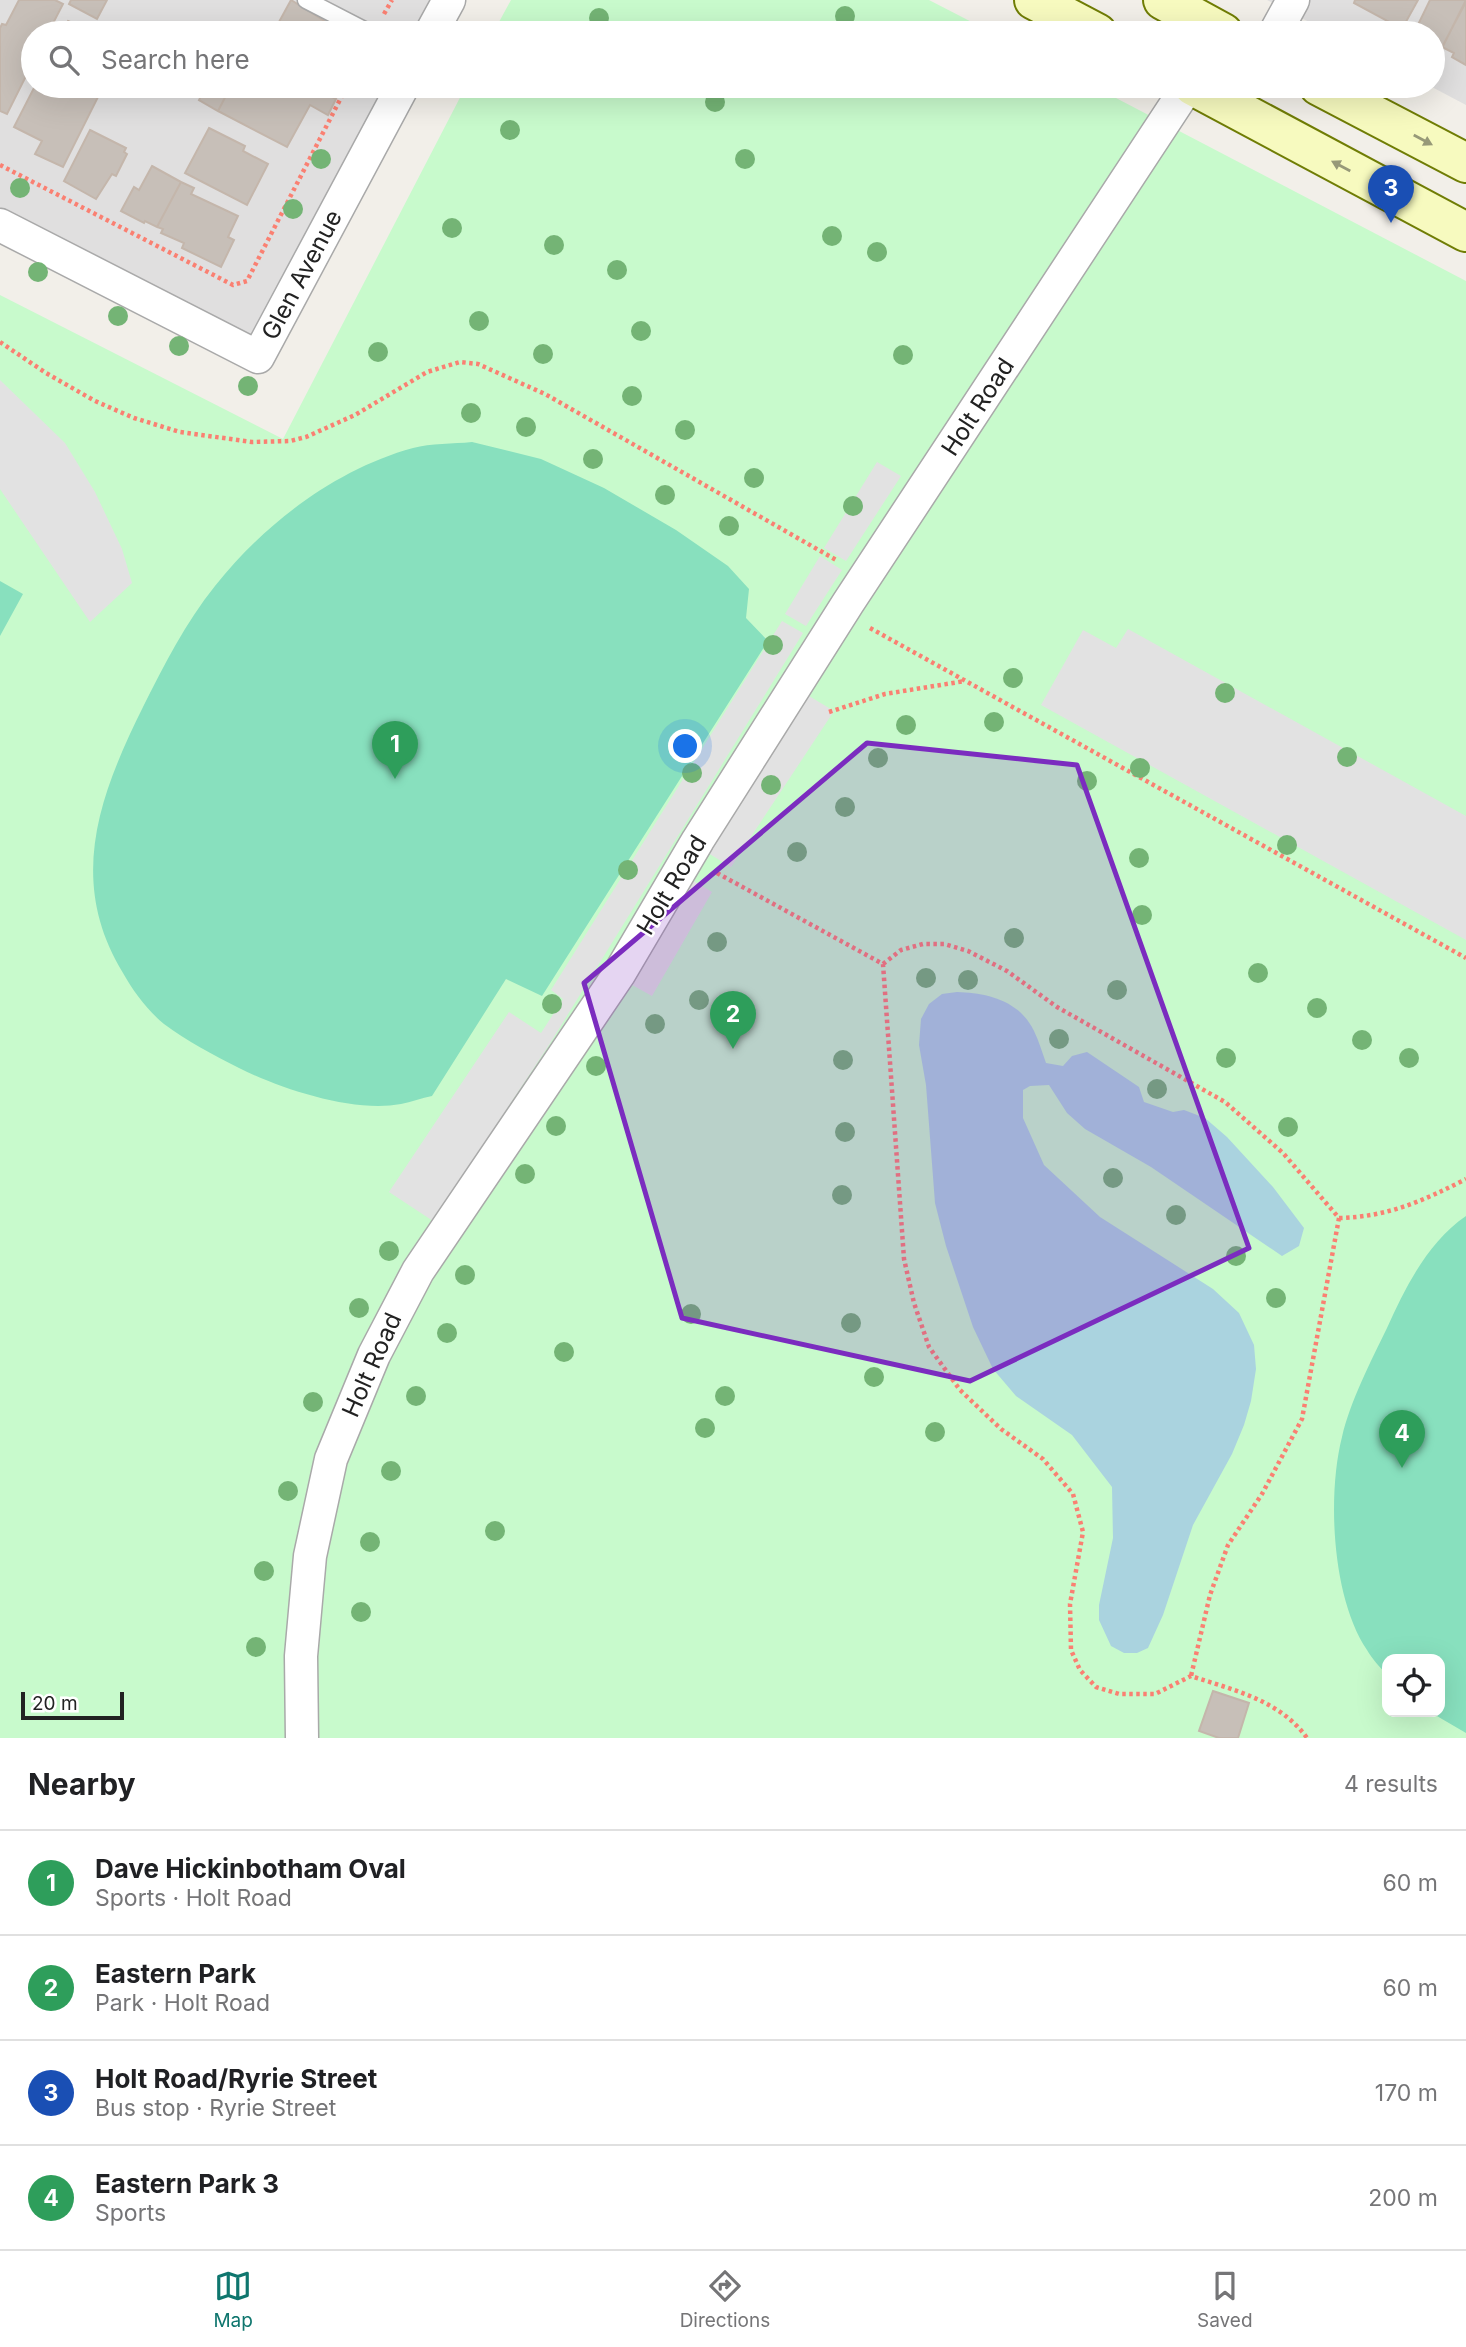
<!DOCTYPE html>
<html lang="en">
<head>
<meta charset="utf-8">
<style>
	body { margin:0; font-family:Inter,sans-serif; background:#f2f2f2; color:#202124 }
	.controls { position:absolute; right:21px; bottom:21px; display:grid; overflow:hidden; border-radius:14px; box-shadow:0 7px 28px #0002 }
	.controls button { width:63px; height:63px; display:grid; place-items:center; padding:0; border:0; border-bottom:2px solid #e0e0e0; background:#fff; color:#202124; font:35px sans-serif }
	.scale { position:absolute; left:21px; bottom:18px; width:103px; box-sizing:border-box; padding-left:7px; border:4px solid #222; border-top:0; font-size:19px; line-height:24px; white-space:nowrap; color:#222; -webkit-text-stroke:5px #fff; paint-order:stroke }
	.you { position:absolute; left:686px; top:747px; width:24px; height:24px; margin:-18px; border:5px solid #fff; border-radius:50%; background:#1a73e8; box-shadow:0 0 0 10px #1a73e833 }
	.badge { display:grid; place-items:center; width:46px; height:46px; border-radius:50%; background:#0f766e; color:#fff; font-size:23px; font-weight:700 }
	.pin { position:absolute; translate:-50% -58px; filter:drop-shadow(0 2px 4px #0008) }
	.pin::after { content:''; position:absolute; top:37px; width:24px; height:21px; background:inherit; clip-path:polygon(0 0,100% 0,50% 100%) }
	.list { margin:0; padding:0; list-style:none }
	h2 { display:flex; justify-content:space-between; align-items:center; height:91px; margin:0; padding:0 28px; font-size:30px }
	h2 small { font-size:23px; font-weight:400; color:#757577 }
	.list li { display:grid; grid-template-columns:46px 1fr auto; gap:21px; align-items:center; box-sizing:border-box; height:105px; padding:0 28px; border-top:2px solid #e0e0e0 }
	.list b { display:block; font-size:26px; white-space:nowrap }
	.list p { margin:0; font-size:23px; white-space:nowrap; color:#757577 }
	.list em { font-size:23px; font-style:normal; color:#757577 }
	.icon { flex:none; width:38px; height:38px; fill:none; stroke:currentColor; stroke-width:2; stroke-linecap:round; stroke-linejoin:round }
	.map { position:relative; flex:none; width:1466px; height:1738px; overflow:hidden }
	.search { position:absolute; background:#fff; box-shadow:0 7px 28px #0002; left:21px; right:21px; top:21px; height:77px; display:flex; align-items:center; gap:18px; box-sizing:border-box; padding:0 24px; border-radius:38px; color:#757577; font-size:26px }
	.sheet { height:511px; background:#fff }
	nav { display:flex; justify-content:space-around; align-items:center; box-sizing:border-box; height:98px; border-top:2px solid #e0e0e0; background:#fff; font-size:19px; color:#757577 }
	nav a { display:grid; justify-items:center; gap:4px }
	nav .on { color:#0f766e }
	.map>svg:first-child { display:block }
	.residential { fill:#e0dfdf }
	.park { fill:#c8facc; fill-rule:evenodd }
	.pitch { fill:#88e0be }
	.parking { fill:#e2e2e2 }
	.water { fill:#aad3df }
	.building { fill:#c7bfb8; stroke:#c4b6ab; stroke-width:2 }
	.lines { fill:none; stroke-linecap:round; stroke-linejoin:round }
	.service-casing { stroke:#a9a9a9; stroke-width:19 }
	.minor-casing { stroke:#a9a9a9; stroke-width:35 }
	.secondary-casing { stroke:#707d05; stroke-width:42 }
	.path { stroke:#fa8072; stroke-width:4.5; stroke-dasharray:3.5 3.5; stroke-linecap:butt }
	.service { stroke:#fff; stroke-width:16 }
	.minor { stroke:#fff; stroke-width:32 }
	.secondary { stroke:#f7fabf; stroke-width:38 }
	.tree { fill:#74b475 }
	.oneway { fill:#979978 }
	.marked { fill:#7b2cbf; fill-opacity:0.2; stroke:#7b2cbf; stroke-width:5; stroke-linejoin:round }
	.labels { text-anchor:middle; stroke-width:5; stroke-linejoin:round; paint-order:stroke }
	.street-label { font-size:24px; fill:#222; stroke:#fff }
</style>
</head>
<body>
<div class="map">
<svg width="1466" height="1738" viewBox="0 0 1466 1738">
	<rect width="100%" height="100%" fill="#f2efe9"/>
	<path class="residential" d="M 0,0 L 449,0 L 431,33 L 33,33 L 33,86 L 403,86 L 258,357 L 0,225 Z
		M 1267,0 L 1466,0 L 1466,105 L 1430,86 L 1433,86 L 1433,33 L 1330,33 Z"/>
	<path class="park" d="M 511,0 L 929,0 L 993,33 L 493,33 Z
		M 466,86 L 1093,86 L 1466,281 L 1466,1738 L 0,1738 L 0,295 L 283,439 ZM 1387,1659 L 1440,1659 L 1440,1712 L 1387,1712 Z"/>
	<path class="pitch" d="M 472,442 L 541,459 L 604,488 L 676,530 L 728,566 L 749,589 L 746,618 L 768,641 L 542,996 L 506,979 L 432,1096 C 422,1098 411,1102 401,1104 C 353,1113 281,1089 239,1068 C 213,1055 187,1041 164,1024 C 148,1011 133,991 123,973 C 67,881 99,796 143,707 C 164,665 186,622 215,586 C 264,524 336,469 413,448 C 431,443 453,444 472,442 Z
		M 0,581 L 23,594 L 0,636 Z
		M 1466,1216 L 1466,1733 L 1430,1712 L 1440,1712 L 1440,1659 L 1387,1659 L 1387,1675 C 1380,1667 1372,1659 1367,1650 C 1332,1598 1327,1496 1342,1437 C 1350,1402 1371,1361 1387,1328 C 1406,1286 1428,1242 1466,1216 Z"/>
	<path class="parking" d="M 0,380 L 65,443 L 95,492 L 122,549 L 132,583 L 90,622 L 0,489 Z
		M 877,462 L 901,476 L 846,561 L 824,548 Z
		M 820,556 L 842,570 L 806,626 L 785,614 Z
		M 782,621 L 803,633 L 549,1045 L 433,1221 L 389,1192 L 509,1012 L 541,1033 L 563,999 L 551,990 Z
		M 1128,629 L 1466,816 L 1466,940 L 1041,705 L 1083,630 L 1116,648 Z
		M 809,696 L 834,711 L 731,867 L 703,850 Z
		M 687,877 L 712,892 L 652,996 L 625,981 Z"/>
	<path class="water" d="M 957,992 C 987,993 1019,1000 1034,1031 C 1039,1041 1042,1052 1046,1063 L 1063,1066 L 1072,1056 L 1087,1052 L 1139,1087 L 1144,1102 L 1173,1112 L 1184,1110 L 1205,1118 L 1227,1137 L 1273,1187 L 1304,1228 L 1299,1246 L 1282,1256 L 1151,1167 L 1085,1129 L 1067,1113 L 1049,1085 L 1030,1086 L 1023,1090 L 1023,1118 L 1044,1165 L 1100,1217 L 1213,1289 L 1239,1313 L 1254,1345 L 1256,1369 L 1251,1401 L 1244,1425 L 1232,1454 L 1193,1525 L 1163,1615 L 1148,1648 L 1137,1653 L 1124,1653 L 1111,1646 L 1099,1620 L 1099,1605 L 1113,1538 L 1112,1487 L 1072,1435 L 1016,1396 L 993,1369 L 973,1327 L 946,1246 L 935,1203 L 926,1085 L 919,1045 L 921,1019 L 929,1004 L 942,994 Z"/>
	<path class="building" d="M 19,0 L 55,0 L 63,4 L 48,33 L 33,33 L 33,62 L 7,114 L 0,111 L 0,28 L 2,24 L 6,25 Z
		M 71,0 L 107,0 L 97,19 L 69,4 Z
		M 291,0 L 331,25 L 327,33 L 273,33 Z
		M 1355,0 L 1418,0 L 1402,29 L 1354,3 Z
		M 1430,0 L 1466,0 L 1442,48 L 1433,43 L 1433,33 L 1414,33 Z
		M 1466,2 L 1466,65 L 1452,57 L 1454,53 L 1442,47 Z
		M 68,21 L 93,33 L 62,33 Z
		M 35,86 L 91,86 L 99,95 L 63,167 L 35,154 L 42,141 L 14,127 Z
		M 200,86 L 231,86 L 218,111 L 199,100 L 205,89 Z
		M 231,86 L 310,86 L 336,99 L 328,115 L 310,105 L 287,147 L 218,111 Z
		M 209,128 L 245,146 L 243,151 L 268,164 L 247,205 L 185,173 Z
		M 90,130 L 126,148 L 124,152 L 127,154 L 116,176 L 112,174 L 96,199 L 64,181 Z
		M 152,166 L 181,182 L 157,227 L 145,221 L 144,223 L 121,211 L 134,187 L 139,190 Z
		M 181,182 L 194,188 L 191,194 L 238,216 L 228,237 L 234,240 L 221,267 L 182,248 L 184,243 L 161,233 L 163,229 L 157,227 Z
		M 1213,1691 L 1249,1703 L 1238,1738 L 1219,1738 L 1199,1731 Z"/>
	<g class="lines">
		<defs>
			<path id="service" d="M 306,0 L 370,33"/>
			<path id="minor" d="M 431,33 L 449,0
				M 1275,33 L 1293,0
				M 0,225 L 258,357 L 403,86
				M 302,1738 L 301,1656 L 310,1556 L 331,1459 L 374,1355 L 418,1271 L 619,974 L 698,840 L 848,603 L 1188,86"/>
			<path id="secondary" d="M 1034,0 L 1097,33
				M 1163,0 L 1223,33
				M 1193,86 L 1466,232
				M 1319,86 L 1466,163"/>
		</defs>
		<use href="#service" class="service-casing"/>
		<use href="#minor" class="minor-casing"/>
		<use href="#secondary" class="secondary-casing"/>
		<path class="path" d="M 384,14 L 392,0
			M 0,165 L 233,285 L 247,281 L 347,86
			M 0,342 L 46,373 L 95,401 L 134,418 L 180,432 L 252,442 L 290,441 L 306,437 L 355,415 L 427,372 L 460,362 L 478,364 L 545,394 L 838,561
			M 870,628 L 1466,958
			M 829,712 L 885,694 L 965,681
			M 717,873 L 883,964 L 904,1259 L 914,1303 L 929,1347 L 960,1390 L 1001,1429 L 1043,1459 L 1073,1494 L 1083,1532 L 1070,1604 L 1071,1650 L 1080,1670 L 1096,1687 L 1119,1694 L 1155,1694 L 1191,1676 C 1233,1690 1280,1700 1307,1738
			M 883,964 L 901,950 L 923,944 L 944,944 L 968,951 L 1007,971 L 1057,1007 L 1225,1102 L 1283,1153 L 1339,1218 L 1302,1419 L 1262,1494 L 1228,1545 L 1210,1595 L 1191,1676
			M 1339,1218 C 1387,1217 1423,1201 1466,1179"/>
		<use href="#service" class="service"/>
		<use href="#minor" class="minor"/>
		<use href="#secondary" class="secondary"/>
	</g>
	<g class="tree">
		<circle cx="845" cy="16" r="10"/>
		<circle cx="599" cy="18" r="10"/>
		<circle cx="715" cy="102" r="10"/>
		<circle cx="510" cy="130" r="10"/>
		<circle cx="321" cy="159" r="10"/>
		<circle cx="745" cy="159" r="10"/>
		<circle cx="20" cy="188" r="10"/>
		<circle cx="293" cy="209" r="10"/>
		<circle cx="452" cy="228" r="10"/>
		<circle cx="832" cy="236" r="10"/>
		<circle cx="554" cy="245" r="10"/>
		<circle cx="877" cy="252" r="10"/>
		<circle cx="617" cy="270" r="10"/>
		<circle cx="38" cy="272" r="10"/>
		<circle cx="118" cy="316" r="10"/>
		<circle cx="479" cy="321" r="10"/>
		<circle cx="641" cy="331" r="10"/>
		<circle cx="179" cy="346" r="10"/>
		<circle cx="378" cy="352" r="10"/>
		<circle cx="543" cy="354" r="10"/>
		<circle cx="903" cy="355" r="10"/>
		<circle cx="248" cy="386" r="10"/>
		<circle cx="632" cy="396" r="10"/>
		<circle cx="471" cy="413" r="10"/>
		<circle cx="526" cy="427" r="10"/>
		<circle cx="685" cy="430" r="10"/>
		<circle cx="593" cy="459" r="10"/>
		<circle cx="754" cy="478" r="10"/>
		<circle cx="665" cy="495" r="10"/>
		<circle cx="853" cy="506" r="10"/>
		<circle cx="729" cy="526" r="10"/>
		<circle cx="773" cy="645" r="10"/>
		<circle cx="1013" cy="678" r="10"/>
		<circle cx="1225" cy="693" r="10"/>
		<circle cx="994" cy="722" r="10"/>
		<circle cx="906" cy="725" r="10"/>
		<circle cx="1347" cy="757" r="10"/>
		<circle cx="878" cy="758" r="10"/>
		<circle cx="1140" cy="768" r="10"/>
		<circle cx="692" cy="773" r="10"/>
		<circle cx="1087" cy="781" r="10"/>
		<circle cx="771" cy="785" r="10"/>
		<circle cx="845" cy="807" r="10"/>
		<circle cx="1287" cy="845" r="10"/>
		<circle cx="797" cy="852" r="10"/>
		<circle cx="1139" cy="858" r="10"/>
		<circle cx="628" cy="870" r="10"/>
		<circle cx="1142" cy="915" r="10"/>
		<circle cx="1014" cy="938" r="10"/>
		<circle cx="717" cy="942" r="10"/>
		<circle cx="1258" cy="973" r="10"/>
		<circle cx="926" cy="978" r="10"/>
		<circle cx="968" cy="980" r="10"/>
		<circle cx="1117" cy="990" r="10"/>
		<circle cx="699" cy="1000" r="10"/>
		<circle cx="552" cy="1004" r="10"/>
		<circle cx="1317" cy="1008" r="10"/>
		<circle cx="655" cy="1024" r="10"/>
		<circle cx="1059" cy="1039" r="10"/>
		<circle cx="1362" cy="1040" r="10"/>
		<circle cx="1226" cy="1058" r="10"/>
		<circle cx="1409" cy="1058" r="10"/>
		<circle cx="843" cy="1060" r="10"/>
		<circle cx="596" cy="1066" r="10"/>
		<circle cx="1157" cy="1089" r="10"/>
		<circle cx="556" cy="1126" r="10"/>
		<circle cx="1288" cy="1127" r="10"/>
		<circle cx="845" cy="1132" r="10"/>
		<circle cx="525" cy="1174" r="10"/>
		<circle cx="1113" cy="1178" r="10"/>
		<circle cx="842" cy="1195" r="10"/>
		<circle cx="1176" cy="1215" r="10"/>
		<circle cx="389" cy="1251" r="10"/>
		<circle cx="1236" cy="1256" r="10"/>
		<circle cx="465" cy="1275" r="10"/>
		<circle cx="1276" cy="1298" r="10"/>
		<circle cx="359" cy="1308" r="10"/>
		<circle cx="691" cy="1314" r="10"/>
		<circle cx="851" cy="1323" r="10"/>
		<circle cx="447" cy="1333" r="10"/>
		<circle cx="564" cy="1352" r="10"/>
		<circle cx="874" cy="1377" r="10"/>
		<circle cx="416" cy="1396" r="10"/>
		<circle cx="725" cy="1396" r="10"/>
		<circle cx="313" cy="1402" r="10"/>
		<circle cx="705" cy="1428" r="10"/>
		<circle cx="935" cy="1432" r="10"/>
		<circle cx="391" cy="1471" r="10"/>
		<circle cx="288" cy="1491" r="10"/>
		<circle cx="495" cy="1531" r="10"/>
		<circle cx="370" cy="1542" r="10"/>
		<circle cx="264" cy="1571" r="10"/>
		<circle cx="361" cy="1612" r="10"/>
		<circle cx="256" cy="1647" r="10"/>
	</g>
	<defs><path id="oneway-solid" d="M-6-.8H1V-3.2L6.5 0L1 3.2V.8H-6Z" transform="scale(1.75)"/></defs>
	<g class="oneway">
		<use href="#oneway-solid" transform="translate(1423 140) rotate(28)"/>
		<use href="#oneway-solid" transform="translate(1341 166) rotate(-152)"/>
	</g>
	<path class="marked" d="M 867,743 L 1077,765 L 1249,1248 L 970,1381 L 682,1318 L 584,983 Z"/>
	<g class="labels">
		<g class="street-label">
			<text transform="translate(302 275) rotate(-62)" y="8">Glen Avenue</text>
			<text transform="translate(978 407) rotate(-57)" y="8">Holt Road</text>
			<text transform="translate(672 885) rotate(-59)" y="8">Holt Road</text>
			<text transform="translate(372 1365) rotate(-66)" y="8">Holt Road</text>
		</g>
	</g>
</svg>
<div class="controls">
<button><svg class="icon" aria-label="locate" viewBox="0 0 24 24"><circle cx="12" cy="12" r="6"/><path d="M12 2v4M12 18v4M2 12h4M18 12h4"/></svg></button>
</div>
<div class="scale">20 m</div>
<div class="you"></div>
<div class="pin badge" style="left:395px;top:779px;background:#2e9e5b">1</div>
<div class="pin badge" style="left:733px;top:1049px;background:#2e9e5b">2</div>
<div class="pin badge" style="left:1391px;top:223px;background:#1a4fb4">3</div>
<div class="pin badge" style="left:1402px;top:1468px;background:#2e9e5b">4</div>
<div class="search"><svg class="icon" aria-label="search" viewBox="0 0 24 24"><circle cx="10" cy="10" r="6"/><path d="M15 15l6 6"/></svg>Search here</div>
</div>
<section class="sheet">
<h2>Nearby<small>4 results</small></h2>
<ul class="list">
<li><span class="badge" style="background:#2e9e5b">1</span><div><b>Dave Hickinbotham Oval</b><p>Sports · Holt Road</p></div><em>60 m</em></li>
<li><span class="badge" style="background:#2e9e5b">2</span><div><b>Eastern Park</b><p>Park · Holt Road</p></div><em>60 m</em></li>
<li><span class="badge" style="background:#1a4fb4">3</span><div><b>Holt Road/Ryrie Street</b><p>Bus stop · Ryrie Street</p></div><em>170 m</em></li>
<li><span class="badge" style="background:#2e9e5b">4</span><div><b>Eastern Park 3</b><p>Sports</p></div><em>200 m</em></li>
</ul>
</section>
<nav>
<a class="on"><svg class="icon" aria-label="map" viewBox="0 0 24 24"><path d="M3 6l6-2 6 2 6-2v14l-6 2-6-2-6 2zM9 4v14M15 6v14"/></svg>Map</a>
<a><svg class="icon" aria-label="directions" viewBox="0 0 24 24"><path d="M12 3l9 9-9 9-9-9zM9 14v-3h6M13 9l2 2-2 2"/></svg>Directions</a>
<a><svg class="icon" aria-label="saved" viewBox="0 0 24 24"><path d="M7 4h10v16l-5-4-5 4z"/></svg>Saved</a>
</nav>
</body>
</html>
